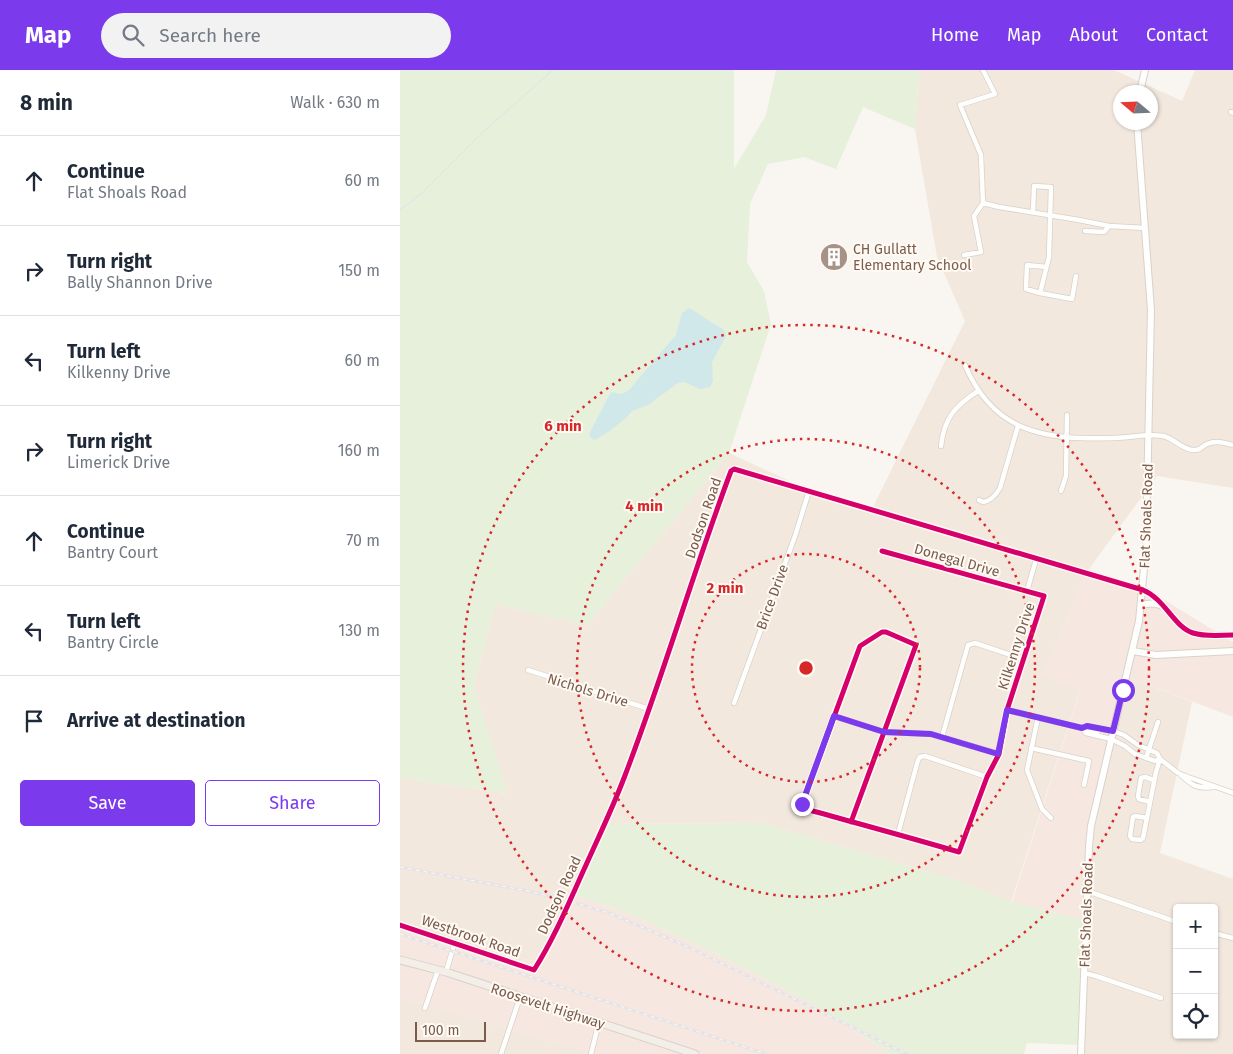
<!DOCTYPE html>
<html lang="en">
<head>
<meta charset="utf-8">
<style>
	body { margin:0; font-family:"Fira Sans",sans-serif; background:#f2f2f3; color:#1f2937 }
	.controls { position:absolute; right:15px; bottom:15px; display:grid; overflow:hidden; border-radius:5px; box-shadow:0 1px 4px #0004 }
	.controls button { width:45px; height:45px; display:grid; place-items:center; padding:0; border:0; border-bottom:1px solid #e0e1e3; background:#fff; color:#1f2937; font:25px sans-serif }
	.compass { position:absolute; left:713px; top:15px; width:45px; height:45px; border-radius:50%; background:#fff; box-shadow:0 1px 4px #0004; rotate:289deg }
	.scale { position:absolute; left:15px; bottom:12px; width:71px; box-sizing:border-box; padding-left:5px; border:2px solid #7a5c4d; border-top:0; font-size:14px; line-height:18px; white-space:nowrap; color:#7a5c4d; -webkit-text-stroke:4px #fffaf3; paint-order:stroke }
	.stop { position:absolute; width:15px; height:15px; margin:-11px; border:4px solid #7c3aed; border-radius:50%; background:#fff }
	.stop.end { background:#7c3aed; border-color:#fff; box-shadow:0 1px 5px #0008 }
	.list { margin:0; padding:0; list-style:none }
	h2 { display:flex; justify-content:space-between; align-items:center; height:65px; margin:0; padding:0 20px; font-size:21px }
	h2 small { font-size:16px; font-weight:400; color:#747a83 }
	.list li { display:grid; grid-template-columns:32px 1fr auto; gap:15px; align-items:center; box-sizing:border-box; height:90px; padding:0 20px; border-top:1px solid #e0e1e3 }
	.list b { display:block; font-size:19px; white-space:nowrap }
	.list p { margin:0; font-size:16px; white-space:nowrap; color:#747a83 }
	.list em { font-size:16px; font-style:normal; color:#747a83 }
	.actions { display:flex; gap:10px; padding:15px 20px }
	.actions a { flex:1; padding:11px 0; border:1px solid #7c3aed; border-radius:5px; text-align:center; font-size:18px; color:#7c3aed }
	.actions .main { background:#7c3aed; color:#fff }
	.icon { flex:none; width:28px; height:28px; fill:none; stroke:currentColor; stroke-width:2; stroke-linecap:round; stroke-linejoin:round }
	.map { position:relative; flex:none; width:833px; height:984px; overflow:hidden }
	header { display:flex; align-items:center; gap:30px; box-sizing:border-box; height:70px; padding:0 25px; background:#7c3aed; color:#fff }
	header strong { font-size:24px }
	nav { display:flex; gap:28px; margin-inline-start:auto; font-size:18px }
	.search { width:350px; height:45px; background:#f2f2f3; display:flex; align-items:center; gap:12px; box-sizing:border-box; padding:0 18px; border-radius:28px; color:#747a83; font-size:19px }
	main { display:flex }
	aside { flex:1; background:#fff }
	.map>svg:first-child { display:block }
	.residential { fill:#f2e8de; fill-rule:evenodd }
	.commercial { fill:#f6e8e1 }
	.green { fill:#e7f0db }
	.water { fill:#d0e8ea }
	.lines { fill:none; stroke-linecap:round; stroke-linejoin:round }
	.stream { stroke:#d0e8ea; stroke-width:1 }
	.street-casing { stroke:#d7d1cb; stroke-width:6 }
	.secondary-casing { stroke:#d9d2cb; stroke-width:8 }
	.primary-casing { stroke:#dad1cc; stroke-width:9 }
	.street { stroke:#fefefd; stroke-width:4.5 }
	.secondary { stroke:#fefefd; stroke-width:6 }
	.primary { stroke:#f3eee8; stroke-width:7 }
	.rail-casing { stroke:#e6e3e7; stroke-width:3 }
	.rail { stroke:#fffaf3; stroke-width:1; stroke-dasharray:4; stroke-linecap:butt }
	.cycleway-casing { stroke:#fffaf3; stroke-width:8 }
	.cycleway { stroke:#d6006c; stroke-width:5 }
	.route { stroke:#7c3aed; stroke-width:6 }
	.ring { fill:none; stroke:#d62828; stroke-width:2.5; stroke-dasharray:2.5 5 }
	.labels { text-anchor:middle; stroke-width:4; stroke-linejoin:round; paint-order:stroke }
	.poi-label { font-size:14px; fill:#7a5c4d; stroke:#fffaf3; text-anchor:start }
	.street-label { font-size:14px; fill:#7a5c4d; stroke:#fffaf3 }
	.centre { fill:#d62828; stroke:#fffaf3; stroke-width:2.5 }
	.ring-label { font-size:15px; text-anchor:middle; font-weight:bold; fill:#d62828; stroke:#fffaf3; stroke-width:4; stroke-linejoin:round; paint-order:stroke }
</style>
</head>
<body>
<header>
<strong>Map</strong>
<div class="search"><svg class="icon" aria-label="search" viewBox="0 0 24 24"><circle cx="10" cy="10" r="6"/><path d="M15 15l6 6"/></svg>Search here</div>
<nav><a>Home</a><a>Map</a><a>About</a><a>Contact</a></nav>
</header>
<main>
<aside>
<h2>8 min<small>Walk · 630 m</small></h2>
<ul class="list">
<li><svg class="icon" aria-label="ahead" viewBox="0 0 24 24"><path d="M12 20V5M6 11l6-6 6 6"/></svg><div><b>Continue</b><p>Flat Shoals Road</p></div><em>60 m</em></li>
<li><svg class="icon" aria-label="right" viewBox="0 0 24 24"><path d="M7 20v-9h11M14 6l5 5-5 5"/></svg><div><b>Turn right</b><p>Bally Shannon Drive</p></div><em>150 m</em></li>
<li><svg class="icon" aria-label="left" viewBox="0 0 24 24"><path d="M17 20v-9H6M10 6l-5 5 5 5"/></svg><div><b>Turn left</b><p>Kilkenny Drive</p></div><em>60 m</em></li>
<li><svg class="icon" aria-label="right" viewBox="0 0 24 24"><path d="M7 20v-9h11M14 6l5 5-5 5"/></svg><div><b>Turn right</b><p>Limerick Drive</p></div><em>160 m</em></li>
<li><svg class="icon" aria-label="ahead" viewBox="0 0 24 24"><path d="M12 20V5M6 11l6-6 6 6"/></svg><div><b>Continue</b><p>Bantry Court</p></div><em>70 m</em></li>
<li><svg class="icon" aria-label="left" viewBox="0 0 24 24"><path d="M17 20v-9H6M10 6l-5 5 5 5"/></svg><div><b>Turn left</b><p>Bantry Circle</p></div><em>130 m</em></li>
<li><svg class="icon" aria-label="arrive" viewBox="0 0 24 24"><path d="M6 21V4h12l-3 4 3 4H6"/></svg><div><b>Arrive at destination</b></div></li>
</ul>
<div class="actions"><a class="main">Save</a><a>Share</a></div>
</aside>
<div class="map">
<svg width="833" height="984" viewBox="0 0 833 984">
	<rect width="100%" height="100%" fill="#f9f5f0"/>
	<path class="residential" d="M 519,0 L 714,0 L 782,31 L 795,0 L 833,0 L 833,418 L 757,406 L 689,499 L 643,604 L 680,620 L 611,832 L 553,809 L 361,753 L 199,754 L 171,824 L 138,892 L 62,873 L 0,852 L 0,708 L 106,723 L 74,616 L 95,534 L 187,555 L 329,383 L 409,420 L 471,441 L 565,251 L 537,187 L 515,59 ZM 720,22 L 750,22 L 750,52 L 720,52 Z
		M 725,606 L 792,632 L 760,783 L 833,809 L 833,984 L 681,984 L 690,756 ZM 777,838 L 814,838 L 814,965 L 777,965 Z
		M 0,927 L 196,984 L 0,984 Z"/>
	<path class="commercial" d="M 689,499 L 743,517 L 833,572 L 833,647 L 725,606 L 690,756 L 685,850 L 612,832 L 680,621 L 643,604 Z
		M 171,824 L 228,843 L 319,885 L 420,938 L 490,984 L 196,984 L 0,927 L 0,852 L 62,873 L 138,892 Z"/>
	<path class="green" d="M 0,0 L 334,0 L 334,99 L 366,45 L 376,0 L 519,0 L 515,59 L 463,37 L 436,99 L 404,87 L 368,94 L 350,134 L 347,192 L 364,221 L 371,254 L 329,383 L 187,555 L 95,534 L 74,616 L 107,723 L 0,708 Z
		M 361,753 L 553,809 L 612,832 L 685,850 L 682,975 L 627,973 L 624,984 L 490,984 L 420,938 L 319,885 L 228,843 L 171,824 L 199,754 Z"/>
	<path class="water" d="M 289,238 C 301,244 310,253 323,259 L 326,266 L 312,292 L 313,311 L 310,317 L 300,319 L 284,312 L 278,313 L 248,335 L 232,341 L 226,348 L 208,362 L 195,370 L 191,368 L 189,364 L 211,322 L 222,324 L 229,320 L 276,265 L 282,243 Z"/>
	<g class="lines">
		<path class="stream" d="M 0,140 L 22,123 L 83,62 L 153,0"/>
		<defs>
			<path id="street" d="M 583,0 L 595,24 L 560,35 L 581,85 L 583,133 L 599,137 L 679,150 L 709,156 L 745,158
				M 831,42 L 833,43
				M 633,142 L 634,116 L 651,117 L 649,187 L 640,223 L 672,229 L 676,206
				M 685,161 L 704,162 L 709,156
				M 564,185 L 581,182 L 574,146 L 583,133
				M 640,223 L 626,219 L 627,195 L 646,197
				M 565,295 C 594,364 647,370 714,368 C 730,368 747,363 763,366 C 774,368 782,380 794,380 C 800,381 802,376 807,374 C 816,370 824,373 833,375
				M 541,376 C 544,348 555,336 578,321
				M 661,421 L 666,406 L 667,345
				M 579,430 L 583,432 C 591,431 596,425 600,418 L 618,356
				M 627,521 L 635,493
				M 128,600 L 249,639
				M 334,633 L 395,466 L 409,421
				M 607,640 L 698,662
				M 434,646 L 484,662 L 531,664 L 599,684
				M 638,647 L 627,700 L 642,739 L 651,748
				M 687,656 L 713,661 L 724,665 L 738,675 L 757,683 L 760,689 L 755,691 L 735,684 L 725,676 L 711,669 L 686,663 L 682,658 Z
				M 542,667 L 568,575 L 575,573 L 623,589
				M 631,678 L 689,691 L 684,715
				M 746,688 L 758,652
				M 781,705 C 792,716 798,719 813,717
				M 750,732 L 739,729 L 738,726 L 741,708 L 745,707 L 754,710
				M 747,748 L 735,746 L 733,747 L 730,766 L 732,769 L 741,770 L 743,768 L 756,702 L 760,689 L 778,703 L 788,707 L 833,723
				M 451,752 L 516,575 L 486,562 L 482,562 L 460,576 L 402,734 L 406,739 C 456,753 508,767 559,782 L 587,707 L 599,684 L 607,640 L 644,526 L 482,481
				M 498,764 L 518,690 L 520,687 L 525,686 L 587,707
				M 687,821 L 777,852
				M 0,855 L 134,900 C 155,867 170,830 186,795 C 199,766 213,737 224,708 C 263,607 293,502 331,401 L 334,399 L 743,520
				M 814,863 L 833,868
				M 46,902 L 55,872
				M 684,903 L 696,906 L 761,928
				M 25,938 L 38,900
				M 101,984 L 120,927
				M 191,984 L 199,952"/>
			<path id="secondary" d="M 740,22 L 745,0
				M 743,520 C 765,529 774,557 793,563 C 806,567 820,565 833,565
				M 741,536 C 748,532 755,533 763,536
				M 733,581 L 756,585 L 833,581
				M 681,984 L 689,776 L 691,756 L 739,551 L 746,477 L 751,240 L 737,52"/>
			<path id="primary" d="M 0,890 L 46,902 L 295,984"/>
		</defs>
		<use href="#street" class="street-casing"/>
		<use href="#secondary" class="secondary-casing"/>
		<use href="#primary" class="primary-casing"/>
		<use href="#street" class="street"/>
		<use href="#secondary" class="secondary"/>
		<use href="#primary" class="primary"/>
		<defs>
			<path id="rail" d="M 0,797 L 128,821 L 169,831 L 209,843 L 286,876 L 507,984
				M 0,864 L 366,984"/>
		</defs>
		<use href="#rail" class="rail-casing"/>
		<use href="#rail" class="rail"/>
		<defs>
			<path id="cycleway" d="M 451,752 L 516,575 L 486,562 L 482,562 L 460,576 L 402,734 L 406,739 C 456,753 508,767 559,782 L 587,707 L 599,684 L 607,640 L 644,526 L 482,481
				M 0,855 L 134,900 C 155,867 170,830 186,795 C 199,766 213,737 224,708 C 263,607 293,502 331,401 L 334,399 L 743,520 C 765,529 774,557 793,563 C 806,567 820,565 833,565"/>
		</defs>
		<use href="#cycleway" class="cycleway-casing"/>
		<use href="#cycleway" class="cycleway"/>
	</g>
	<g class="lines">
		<path class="route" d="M 402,734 L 434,646 L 484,662 L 531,664 L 598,684 L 607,640 L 682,658 L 687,656 L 713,661 L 723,620"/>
	</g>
	<g class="ring">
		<circle cx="406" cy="598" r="114"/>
		<circle cx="406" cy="598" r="229"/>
		<circle cx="406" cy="598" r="343"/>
	</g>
	<defs>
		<symbol id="building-disc" viewBox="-11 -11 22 22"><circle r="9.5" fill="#a69286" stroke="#fffaf3"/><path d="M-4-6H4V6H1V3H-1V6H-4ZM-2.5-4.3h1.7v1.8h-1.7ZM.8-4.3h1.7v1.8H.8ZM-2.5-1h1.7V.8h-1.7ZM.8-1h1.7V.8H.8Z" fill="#fff"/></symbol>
	</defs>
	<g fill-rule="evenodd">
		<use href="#building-disc" x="418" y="171" width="32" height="32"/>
	</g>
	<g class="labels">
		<g class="poi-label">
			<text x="453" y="184">CH Gullatt<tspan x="453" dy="16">Elementary School</tspan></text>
		</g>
		<g class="street-label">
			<text transform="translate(746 446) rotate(-88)" y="5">Flat Shoals Road</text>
			<text transform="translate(303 448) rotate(-71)" y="5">Dodson Road</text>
			<text transform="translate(557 490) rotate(16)" y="5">Donegal Drive</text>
			<text transform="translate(372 527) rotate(-70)" y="5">Brice Drive</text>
			<text transform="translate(616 576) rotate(-72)" y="5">Kilkenny Drive</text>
			<text transform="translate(188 620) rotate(17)" y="5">Nichols Drive</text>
			<text transform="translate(159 825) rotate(-65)" y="5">Dodson Road</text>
			<text transform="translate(686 845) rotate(-88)" y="5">Flat Shoals Road</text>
			<text transform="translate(71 866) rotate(19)" y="5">Westbrook Road</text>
			<text transform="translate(148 936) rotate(18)" y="5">Roosevelt Highway</text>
		</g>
	</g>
	<circle cx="406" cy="598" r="8" class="centre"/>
	<g class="ring-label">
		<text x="163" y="361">6 min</text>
		<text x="244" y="441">4 min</text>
		<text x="325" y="523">2 min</text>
	</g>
</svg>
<div class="controls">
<button>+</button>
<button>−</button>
<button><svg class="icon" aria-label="locate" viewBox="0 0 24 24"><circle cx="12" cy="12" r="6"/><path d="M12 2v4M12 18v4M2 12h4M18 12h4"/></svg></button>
</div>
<svg class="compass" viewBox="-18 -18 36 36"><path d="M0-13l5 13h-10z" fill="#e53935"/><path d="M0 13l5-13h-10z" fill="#747a83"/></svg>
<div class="scale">100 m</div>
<div class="stop" style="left:723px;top:620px"></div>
<div class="stop end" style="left:402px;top:734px"></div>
</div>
</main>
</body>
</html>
